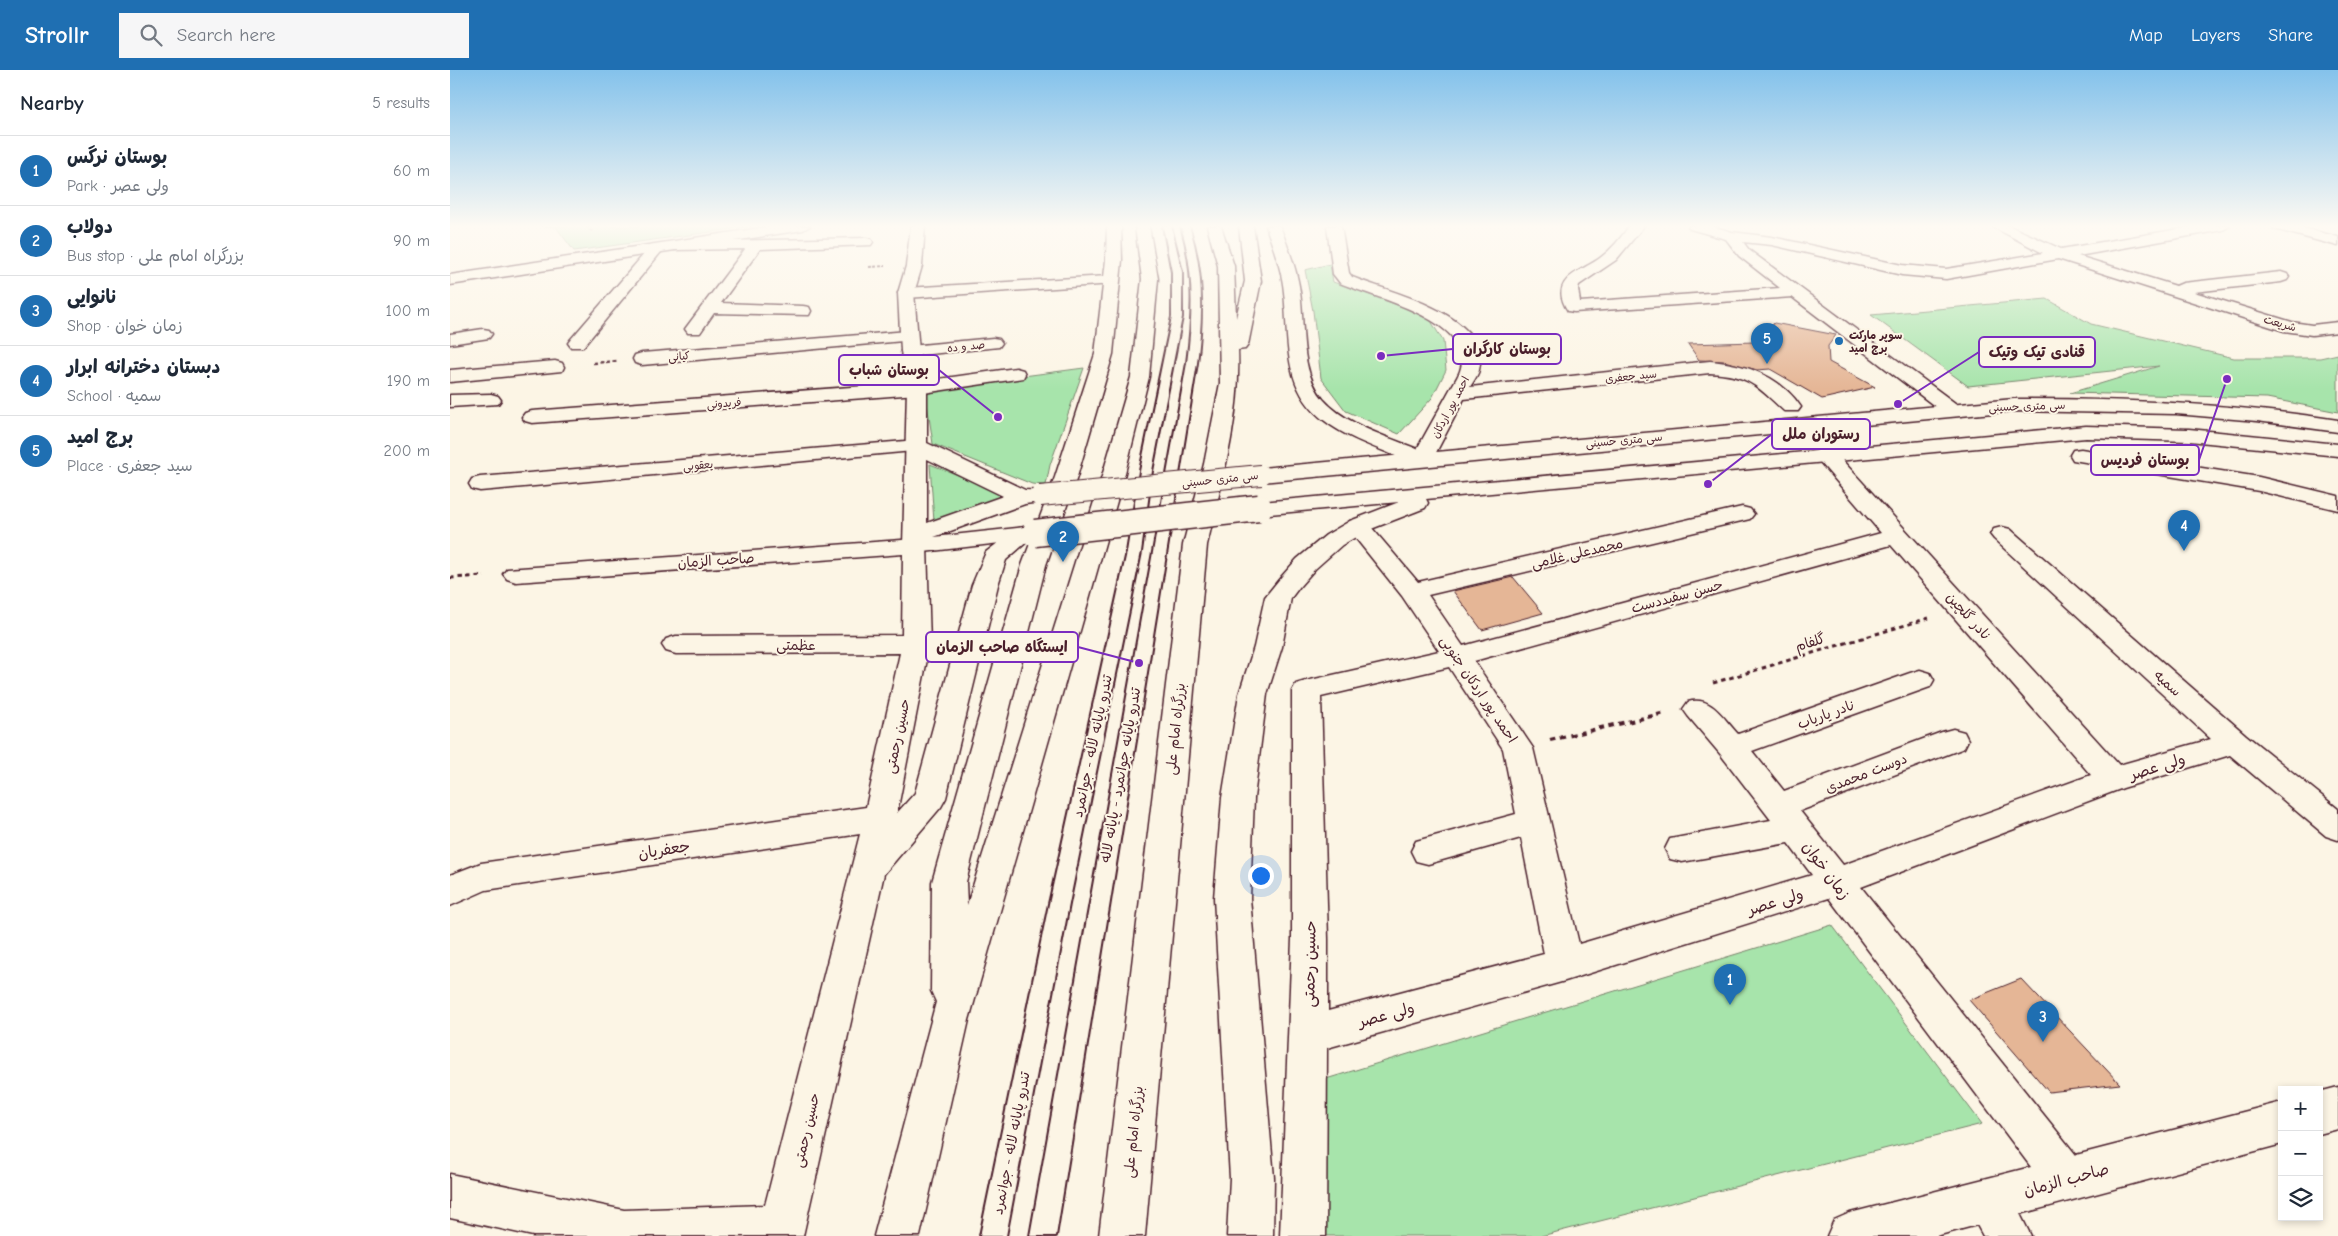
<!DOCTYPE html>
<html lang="en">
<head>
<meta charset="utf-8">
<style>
	body { margin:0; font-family:"Comic Neue","Playpen Sans Arabic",sans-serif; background:#f6f6f7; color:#1f2937 }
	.controls { position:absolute; right:15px; bottom:15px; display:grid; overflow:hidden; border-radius:0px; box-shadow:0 2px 8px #0003 }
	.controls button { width:45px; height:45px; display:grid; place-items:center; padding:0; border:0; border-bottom:1px solid #e0e1e3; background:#fff; color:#1f2937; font:25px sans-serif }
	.you { position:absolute; left:810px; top:805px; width:18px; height:18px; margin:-12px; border:4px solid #fff; border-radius:50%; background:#1a73e8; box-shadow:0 0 0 8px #1a73e833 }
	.badge { display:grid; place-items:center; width:32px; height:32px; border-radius:50%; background:#1f6fb2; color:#fff; font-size:16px; font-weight:700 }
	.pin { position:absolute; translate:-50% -41px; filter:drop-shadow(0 1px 2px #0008) }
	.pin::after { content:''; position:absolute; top:26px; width:18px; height:15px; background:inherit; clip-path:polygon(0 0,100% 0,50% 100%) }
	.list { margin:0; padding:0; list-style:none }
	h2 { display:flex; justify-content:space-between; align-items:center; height:65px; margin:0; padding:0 20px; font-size:21px }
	h2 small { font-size:16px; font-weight:400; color:#747a83 }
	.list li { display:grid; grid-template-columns:32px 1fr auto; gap:15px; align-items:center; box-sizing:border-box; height:70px; padding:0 20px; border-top:1px solid #e0e1e3 }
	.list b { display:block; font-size:19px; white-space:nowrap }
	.list p { margin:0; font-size:16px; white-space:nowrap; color:#747a83 }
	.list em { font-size:16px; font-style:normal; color:#747a83 }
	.icon { flex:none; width:28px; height:28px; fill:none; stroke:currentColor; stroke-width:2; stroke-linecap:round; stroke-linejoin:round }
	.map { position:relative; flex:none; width:1888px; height:1166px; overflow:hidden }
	header { display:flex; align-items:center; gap:30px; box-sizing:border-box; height:70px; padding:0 25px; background:#1f6fb2; color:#fff }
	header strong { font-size:24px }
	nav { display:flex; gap:28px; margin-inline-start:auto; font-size:18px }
	.search { width:350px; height:45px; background:#f6f6f7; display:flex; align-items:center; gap:12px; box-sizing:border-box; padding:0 18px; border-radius:0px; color:#747a83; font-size:19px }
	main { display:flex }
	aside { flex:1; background:#fff }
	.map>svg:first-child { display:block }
	.green { fill:#a7e4ab; stroke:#78826b }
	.building { fill:#e5b696; stroke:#4a1f2b }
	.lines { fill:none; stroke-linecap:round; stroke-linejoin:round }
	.service-casing { stroke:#4a1f2b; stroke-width:4 }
	.minor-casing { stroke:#4a1f2b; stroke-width:3 }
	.secondary-casing { stroke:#4a1f2b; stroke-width:3 }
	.trunk-casing { stroke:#4a1f2b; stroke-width:3 }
	.path-far3 { stroke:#4a1f2b; stroke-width:2; stroke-dasharray:3 2; stroke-linecap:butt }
	.path-far2 { stroke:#4a1f2b; stroke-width:2.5; stroke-dasharray:4 2.5; stroke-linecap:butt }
	.path-far1 { stroke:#4a1f2b; stroke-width:3; stroke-dasharray:4.5 4; stroke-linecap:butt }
	.path { stroke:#4a1f2b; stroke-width:4; stroke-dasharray:5.5 4.5; stroke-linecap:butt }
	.service { fill:#fcf5e5; fill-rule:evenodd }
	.minor { fill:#fcf5e5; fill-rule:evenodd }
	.secondary { fill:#fcf5e5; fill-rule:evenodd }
	.trunk { fill:#fcf5e5; fill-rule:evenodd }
	.secondary-bridge-far1-casing { stroke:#4a1f2b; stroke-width:22; stroke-linecap:butt }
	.secondary-bridge-casing { stroke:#4a1f2b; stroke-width:29; stroke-linecap:butt }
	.secondary-bridge-far1 { stroke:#fcf5e5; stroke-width:20 }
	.secondary-bridge { stroke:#fcf5e5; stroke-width:26 }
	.poi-dot { fill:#1f6fb2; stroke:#fcf5e5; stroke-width:2 }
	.labels { text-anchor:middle; stroke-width:4; stroke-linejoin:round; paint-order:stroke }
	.far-street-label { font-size:11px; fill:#4a1f2b; stroke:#fcf5e5 }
	.far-poi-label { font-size:11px; font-weight:bold; fill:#4a1f2b; stroke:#fcf5e5; text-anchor:start }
	.street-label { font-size:14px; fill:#4a1f2b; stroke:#fcf5e5 }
	.near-street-label { font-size:16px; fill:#4a1f2b; stroke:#fcf5e5 }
	.leader { fill:none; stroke:#7b2cbf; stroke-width:2 }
	.callout-dot { fill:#7b2cbf; stroke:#fcf5e5; stroke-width:2 }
	.callout { fill:#fcf5e5; stroke:#7b2cbf; stroke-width:2 }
	.callout-label { font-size:15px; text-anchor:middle; font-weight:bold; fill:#4a1f2b }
</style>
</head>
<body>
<header>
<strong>Strollr</strong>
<div class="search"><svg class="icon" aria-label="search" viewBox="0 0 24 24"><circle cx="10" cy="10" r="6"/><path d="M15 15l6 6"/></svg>Search here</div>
<nav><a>Map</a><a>Layers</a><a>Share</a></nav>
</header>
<main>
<aside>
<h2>Nearby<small>5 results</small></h2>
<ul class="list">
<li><span class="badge">1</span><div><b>بوستان نرگس</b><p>Park · ولی عصر</p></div><em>60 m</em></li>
<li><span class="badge">2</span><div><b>دولاب</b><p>Bus stop · بزرگراه امام علی</p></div><em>90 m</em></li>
<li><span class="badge">3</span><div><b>نانوایی</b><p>Shop · زمان خوان</p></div><em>100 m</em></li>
<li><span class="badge">4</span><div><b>دبستان دخترانه ابرار</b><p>School · سمیه</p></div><em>190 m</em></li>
<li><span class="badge">5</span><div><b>برج امید</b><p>Place · سید جعفری</p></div><em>200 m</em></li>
</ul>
</aside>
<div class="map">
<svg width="1888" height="1166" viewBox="0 0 1888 1166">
	<rect width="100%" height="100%" fill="#fcf5e5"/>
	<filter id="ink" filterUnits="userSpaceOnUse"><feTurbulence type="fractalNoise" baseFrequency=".02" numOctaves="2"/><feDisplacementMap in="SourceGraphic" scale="10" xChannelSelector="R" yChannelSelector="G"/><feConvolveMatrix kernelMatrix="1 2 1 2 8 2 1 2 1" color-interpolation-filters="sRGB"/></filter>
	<g filter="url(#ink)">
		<path class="green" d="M 72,156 L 304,156 L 124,181 L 106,157 Z
			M 880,194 L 883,212 L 978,246 L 993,271 L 996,300 L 982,328 L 949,364 L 896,341 L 871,308 L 863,241 L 855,200 Z
			M 1597,229 L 1641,254 L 1784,288 L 1870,288 L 1888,284 L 1888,342 L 1817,328 L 1620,323 L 1709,296 L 1518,316 L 1421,245 Z
			M 634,298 L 600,395 L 596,415 L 582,414 L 483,374 L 475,319 Z
			M 480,394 L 559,425 L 484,452 Z
			M 1382,855 L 1532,1054 L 1091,1166 L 850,1166 L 853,1016 Z"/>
		<path class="building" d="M 1324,253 L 1386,265 L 1378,276 L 1379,292 L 1425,317 L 1372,329 L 1320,299 L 1307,300 L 1274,291 L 1249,290 L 1238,274 L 1305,272 Z
			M 1063,507 L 1093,543 L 1032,560 L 1003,521 Z
			M 1571,909 L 1670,1014 L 1599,1022 L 1519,930 Z"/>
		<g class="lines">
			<defs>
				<path id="service" d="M 713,156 L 721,156 L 732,202 L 732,247 L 702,401 L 691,482 L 619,834 L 556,1166 L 530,1166 L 599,834 L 677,482 L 690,401 L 722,247 L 722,202 Z
					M 731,156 L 739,156 C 754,202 753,246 747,293 L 606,1166 L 580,1166 L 737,293 C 743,246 745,202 731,156 Z"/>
				<path id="minor" d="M 816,156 L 830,156 C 838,178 847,199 850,222 C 855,256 849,300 873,329 C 896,355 936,366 967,379 C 977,361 987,343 997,325 C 1001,317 1007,309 1010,301 C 1028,251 922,227 890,213 L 883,204 L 877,156 L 891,156 L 899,203 L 902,207 C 938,222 1042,244 1029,300 C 1028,305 1023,312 1020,317 L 1260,291 C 1296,294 1330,306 1351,337 L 1348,341 L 1334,341 C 1307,316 1299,305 1260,303 L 1014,329 L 980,394 L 972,395 L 964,394 C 935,380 901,371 875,351 C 832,319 839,270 834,222 C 832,199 823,178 816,156 Z
					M 1179,156 L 1194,156 L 1166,190 L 1129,215 L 1128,219 L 1130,232 L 1330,218 L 1289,186 L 1276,169 L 1240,159 L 1238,156 L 1262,156 L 1282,162 L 1322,167 L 1452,195 L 1496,199 L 1593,183 L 1541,156 L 1560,156 L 1611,179 L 1747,156 L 1780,156 L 1773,160 L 1628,186 L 1726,216 L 1733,213 L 1831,202 L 1837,204 L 1839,207 L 1837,210 L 1831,212 L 1744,222 L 1842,252 L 1862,255 L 1888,252 L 1888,262 L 1862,265 L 1834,261 L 1608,189 L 1496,209 L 1452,205 L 1322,175 L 1293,172 L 1299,180 L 1509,336 L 1512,340 L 1509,344 L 1502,346 L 1495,344 L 1342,227 L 1124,242 L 1118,241 C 1097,209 1131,202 1150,188 C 1162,179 1171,168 1179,156 Z
					M 1822,156 L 1846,156 L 1888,167 L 1888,176 L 1824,159 Z
					M 416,168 L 421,169 L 423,172 L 421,175 L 310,179 L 271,233 L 353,236 L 359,237 L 361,241 L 359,245 L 264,243 L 250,263 L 238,263 L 235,259 L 295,179 L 221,180 L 214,176 L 221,172 Z
					M 206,175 L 213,179 L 211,182 L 133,277 L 121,277 L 118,273 L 121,269 L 201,176 Z
					M 658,206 L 666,211 L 664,214 L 456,228 L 448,223 L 456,218 Z
					M 33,259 L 39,260 L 42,264 L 39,268 L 0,274 L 0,264 Z
					M 458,261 L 464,262 L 467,266 L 464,270 L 192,295 L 185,293 L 183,289 L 185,285 L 192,283 Z
					M 543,268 L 549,269 L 552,273 L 549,277 L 460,286 L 454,285 L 451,281 L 454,277 L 460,276 Z
					M 105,291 L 112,293 L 114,297 L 112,301 L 0,312 L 0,300 Z
					M 566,298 L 573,300 L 575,304 L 573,308 L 467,324 L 82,353 L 75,351 L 72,347 L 75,343 L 82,341 L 467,312 Z
					M 41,324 L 48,326 L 51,330 L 48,334 L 0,337 L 0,325 Z
					M 467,370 L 474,372 L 478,376 L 474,380 L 30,421 L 22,419 L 19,414 L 22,409 L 30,407 Z
					M 1375,379 L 1383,380 L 1669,695 L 1761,669 L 1544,469 L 1540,464 L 1544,459 L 1552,457 L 1560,459 L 1796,665 L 1888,739 L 1888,770 L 1876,766 L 1780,685 L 1673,718 L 1411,817 L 1626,1085 L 1832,1032 L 1832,1074 L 1570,1144 L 1581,1166 L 1533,1166 L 1527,1155 L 1486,1166 L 1377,1166 L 1384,1150 L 1400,1143 L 1581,1097 L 1379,828 L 1115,911 L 877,978 L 876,1166 L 830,1166 L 842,869 L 842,621 L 846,614 L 856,611 L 989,581 L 952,526 L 896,456 L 900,451 L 908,449 L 916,451 L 968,512 L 1292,437 L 1300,439 L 1304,444 L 1300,449 L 978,525 L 1013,576 L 1431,463 L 1364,385 L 1367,380 ZM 1441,475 L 1641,705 L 1393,795 L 1350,741 L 1514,678 L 1518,670 L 1514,662 L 1503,659 L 1492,662 L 1334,721 L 1302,681 L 1480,617 L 1484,610 L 1480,603 L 1470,600 L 1460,603 L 1288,664 C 1273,648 1261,625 1238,632 L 1233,639 L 1238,646 L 1271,685 L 1321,750 L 1220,769 L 1215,779 L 1220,789 L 1232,792 L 1338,773 L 1362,805 L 1129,874 L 1083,678 L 1024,591 ZM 999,597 L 1053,679 L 1066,744 L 966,771 L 961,781 L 966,791 L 978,794 L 1071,768 L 1094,884 L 878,941 L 878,869 L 871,627 Z
					M 1631,379 L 1809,407 L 1888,426 L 1888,440 L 1809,421 L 1623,390 L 1620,385 L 1623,380 Z
					M 574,457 L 582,459 L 586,464 L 556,490 L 548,515 L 496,728 L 491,737 L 434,804 L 353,1166 L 83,1166 L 0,1148 L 0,1104 L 174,1140 L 315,1135 L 410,764 L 36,820 L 0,836 L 0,805 L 31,793 L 416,737 L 450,583 L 226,584 L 216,581 L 212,575 L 216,569 L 226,566 L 452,565 L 453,484 L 66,512 L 57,509 L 53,504 L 57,499 L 465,469 L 474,471 L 477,476 L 480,574 L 447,743 L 465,723 L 522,515 L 536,482 L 566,459 Z
					M 1888,1017 L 1888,1059 L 1869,1064 L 1869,1022 Z"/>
				<path id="secondary" d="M 323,156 L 360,156 L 353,160 L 0,215 L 0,205 Z
					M 461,156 L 475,156 L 472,196 L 464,223 L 469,281 L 477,318 L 477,373 L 575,420 L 598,421 L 601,426 L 598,431 L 575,434 L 484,467 L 585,456 L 593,458 L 597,463 L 593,468 L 465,483 L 456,481 L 453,476 L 457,318 L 451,281 L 448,223 L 456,196 ZM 477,389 L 553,426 L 477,453 Z
					M 1564,329 C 1673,329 1780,333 1888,350 L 1888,362 L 1807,351 L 1726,344 L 1564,341 L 811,412 L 803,410 L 800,405 L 803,400 L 811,398 Z
					M 1636,356 L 1739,359 L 1888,374 L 1888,386 L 1739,371 L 1636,368 L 976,429 L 978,433 L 975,438 L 916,461 L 892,475 L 865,499 L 850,516 L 841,528 L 832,577 L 817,624 L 804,728 L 800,828 L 824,1108 L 823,1166 L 777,1166 L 780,1108 L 764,828 L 772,728 L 789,624 L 804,577 L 815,527 L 832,506 L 847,489 L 876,465 L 900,451 L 949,432 L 809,445 L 801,443 L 797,438 L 801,433 Z"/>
				<path id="trunk" d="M 657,156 L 671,156 L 672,190 L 663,284 L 627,407 L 596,495 L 516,812 L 517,835 L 653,403 L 681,307 L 692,209 L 685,156 L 699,156 L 708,209 L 699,307 L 675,403 L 519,950 L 470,1166 L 424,1166 L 486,932 L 481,921 L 482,812 L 572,495 L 605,407 L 645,284 L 656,190 Z
					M 757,156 L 771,156 L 784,196 L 786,248 L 795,211 L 789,156 L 803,156 L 811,211 L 798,275 L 795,279 L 788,280 C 791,346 772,411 757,475 L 695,1166 L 649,1166 L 733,475 L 754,394 L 770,313 L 768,196 Z"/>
			</defs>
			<use href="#service" class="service-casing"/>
			<use href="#minor" class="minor-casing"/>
			<use href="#secondary" class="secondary-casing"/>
			<use href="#trunk" class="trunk-casing"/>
			<path class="path-far3" d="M 136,156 L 143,162
				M 419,197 L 435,196"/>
			<path class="path-far2" d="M 143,293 L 167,291"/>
			<path class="path-far1" d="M 0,508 L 34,506
				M 1263,613 L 1479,548"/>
			<path class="path" d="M 1100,670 L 1215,643"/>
			<use href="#service" class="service"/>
			<use href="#minor" class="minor"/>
			<use href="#secondary" class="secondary"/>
			<use href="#trunk" class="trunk"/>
			<defs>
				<path id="secondary-bridge-far1" d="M 590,426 L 811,405"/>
				<path id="secondary-bridge" d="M 585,463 L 809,438"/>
			</defs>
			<use href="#secondary-bridge-far1" class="secondary-bridge-far1-casing"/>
			<use href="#secondary-bridge" class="secondary-bridge-casing"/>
			<use href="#secondary-bridge-far1" class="secondary-bridge-far1"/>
			<use href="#secondary-bridge" class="secondary-bridge"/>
		</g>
	</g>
	<linearGradient id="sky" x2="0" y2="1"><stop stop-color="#84c2eb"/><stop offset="0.49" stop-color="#fefaf3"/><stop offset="1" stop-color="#fefaf3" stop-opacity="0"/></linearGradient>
	<rect width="1888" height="319" fill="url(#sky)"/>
	<circle class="poi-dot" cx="1389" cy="271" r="5"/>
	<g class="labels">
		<g class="far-street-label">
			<text transform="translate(1830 253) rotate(16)" y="4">شریعت</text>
			<text transform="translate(516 276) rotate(-6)" y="4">صد و ده</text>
			<text transform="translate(229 286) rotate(-5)" y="4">کیانی</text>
			<text transform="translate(1181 306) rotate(-6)" y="4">سید جعفری</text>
			<text transform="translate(274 333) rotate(-4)" y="4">فریدونی</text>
			<text transform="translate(1577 336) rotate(-2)" y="4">سی متری حسینی</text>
			<text transform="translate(1000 337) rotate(-62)" y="4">احمد پور اردکان</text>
			<text transform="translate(1174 370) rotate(-5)" y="4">سی متری حسینی</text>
			<text transform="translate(248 395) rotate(-5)" y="4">یعقوبی</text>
			<text transform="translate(770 409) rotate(-6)" y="4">سی متری حسینی</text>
		</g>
		<g class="far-poi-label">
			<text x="1399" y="269">سوپر مارکت<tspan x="1399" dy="13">برج امید</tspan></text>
		</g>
		<g class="street-label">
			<text transform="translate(1127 483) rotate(-13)" y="5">محمدعلی غلامی</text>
			<text transform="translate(266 490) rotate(-4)" y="5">صاحب الزمان</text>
			<text transform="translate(1227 526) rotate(-15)" y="5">حسن سفیددست</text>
			<text transform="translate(1519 546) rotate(48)" y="5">نادر گلچین</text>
			<text transform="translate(1360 572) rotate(-17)" y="5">گلفام</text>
			<text x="346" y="580">عظمتی</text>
			<text transform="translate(1718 613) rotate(42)" y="5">سمیه</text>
			<text transform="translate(1029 619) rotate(56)" y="5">احمد پور اردکان جنوبی</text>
			<text transform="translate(1376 644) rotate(-20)" y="5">نادر یاریاب</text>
			<text transform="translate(725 659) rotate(-84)" y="5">بزرگراه امام علی</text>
			<text transform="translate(447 666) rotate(-78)" y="5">حسین رحمتی</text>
			<text transform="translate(642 676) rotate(-78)" y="5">تندرو پایانه لاله - جوانمرد</text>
			<text transform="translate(1416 703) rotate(-21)" y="5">دوست محمدی</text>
			<text transform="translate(670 705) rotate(-80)" y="5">تندرو پایانه جوانمرد - پایانه لاله</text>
			<text transform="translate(356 1060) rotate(-77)" y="5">حسین رحمتی</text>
			<text transform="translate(683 1062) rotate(-84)" y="5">بزرگراه امام علی</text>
			<text transform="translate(561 1073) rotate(-79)" y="5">تندرو پایانه لاله - جوانمرد</text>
		</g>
		<g class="near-street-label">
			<text transform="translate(1707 696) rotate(-17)" y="6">ولی عصر</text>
			<text transform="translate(214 779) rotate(-9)" y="6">جعفریان</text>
			<text transform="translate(1377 800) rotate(53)" y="6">زمان خوان</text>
			<text transform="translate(1325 831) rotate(-17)" y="6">ولی عصر</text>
			<text transform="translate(859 894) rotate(-89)" y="6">حسین رحمتی</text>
			<text transform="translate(936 944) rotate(-15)" y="6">ولی عصر</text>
			<text transform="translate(1616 1109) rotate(-15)" y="6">صاحب الزمان</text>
		</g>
	</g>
	<path class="leader" d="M931 286L1003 279M1448 334L1529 282M548 347L489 300M1258 414L1322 364M1777 309L1749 390M689 593L628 577"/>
	<g class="callout-dot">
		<circle cx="931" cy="286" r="5"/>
		<circle cx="1448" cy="334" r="5"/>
		<circle cx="548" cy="347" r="5"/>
		<circle cx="1258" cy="414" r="5"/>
		<circle cx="1777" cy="309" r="5"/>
		<circle cx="689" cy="593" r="5"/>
	</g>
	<g class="callout">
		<rect x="1003" y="264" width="108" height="30" rx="5"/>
		<rect x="1529" y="267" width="116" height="30" rx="5"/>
		<rect x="389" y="285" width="100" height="30" rx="5"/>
		<rect x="1322" y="349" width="98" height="30" rx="5"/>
		<rect x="1641" y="375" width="108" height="30" rx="5"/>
		<rect x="476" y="562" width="152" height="30" rx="5"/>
	</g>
	<g class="callout-label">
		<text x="1057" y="284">بوستان کارگران</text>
		<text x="1587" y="287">قنادی تیک وتیک</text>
		<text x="439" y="305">بوستان شباب</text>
		<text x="1371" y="369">رستوران ملل</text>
		<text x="1695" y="395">بوستان فردیس</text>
		<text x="552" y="582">ایستگاه صاحب الزمان</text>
	</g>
</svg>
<div class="controls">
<button>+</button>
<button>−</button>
<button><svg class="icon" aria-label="layers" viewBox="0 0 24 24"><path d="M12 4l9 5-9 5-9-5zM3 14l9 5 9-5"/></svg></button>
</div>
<div class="you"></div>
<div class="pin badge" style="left:1280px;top:935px">1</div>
<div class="pin badge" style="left:613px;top:492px">2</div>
<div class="pin badge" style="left:1593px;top:972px">3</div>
<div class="pin badge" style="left:1734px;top:481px">4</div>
<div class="pin badge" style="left:1317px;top:294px">5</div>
</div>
</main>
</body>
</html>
